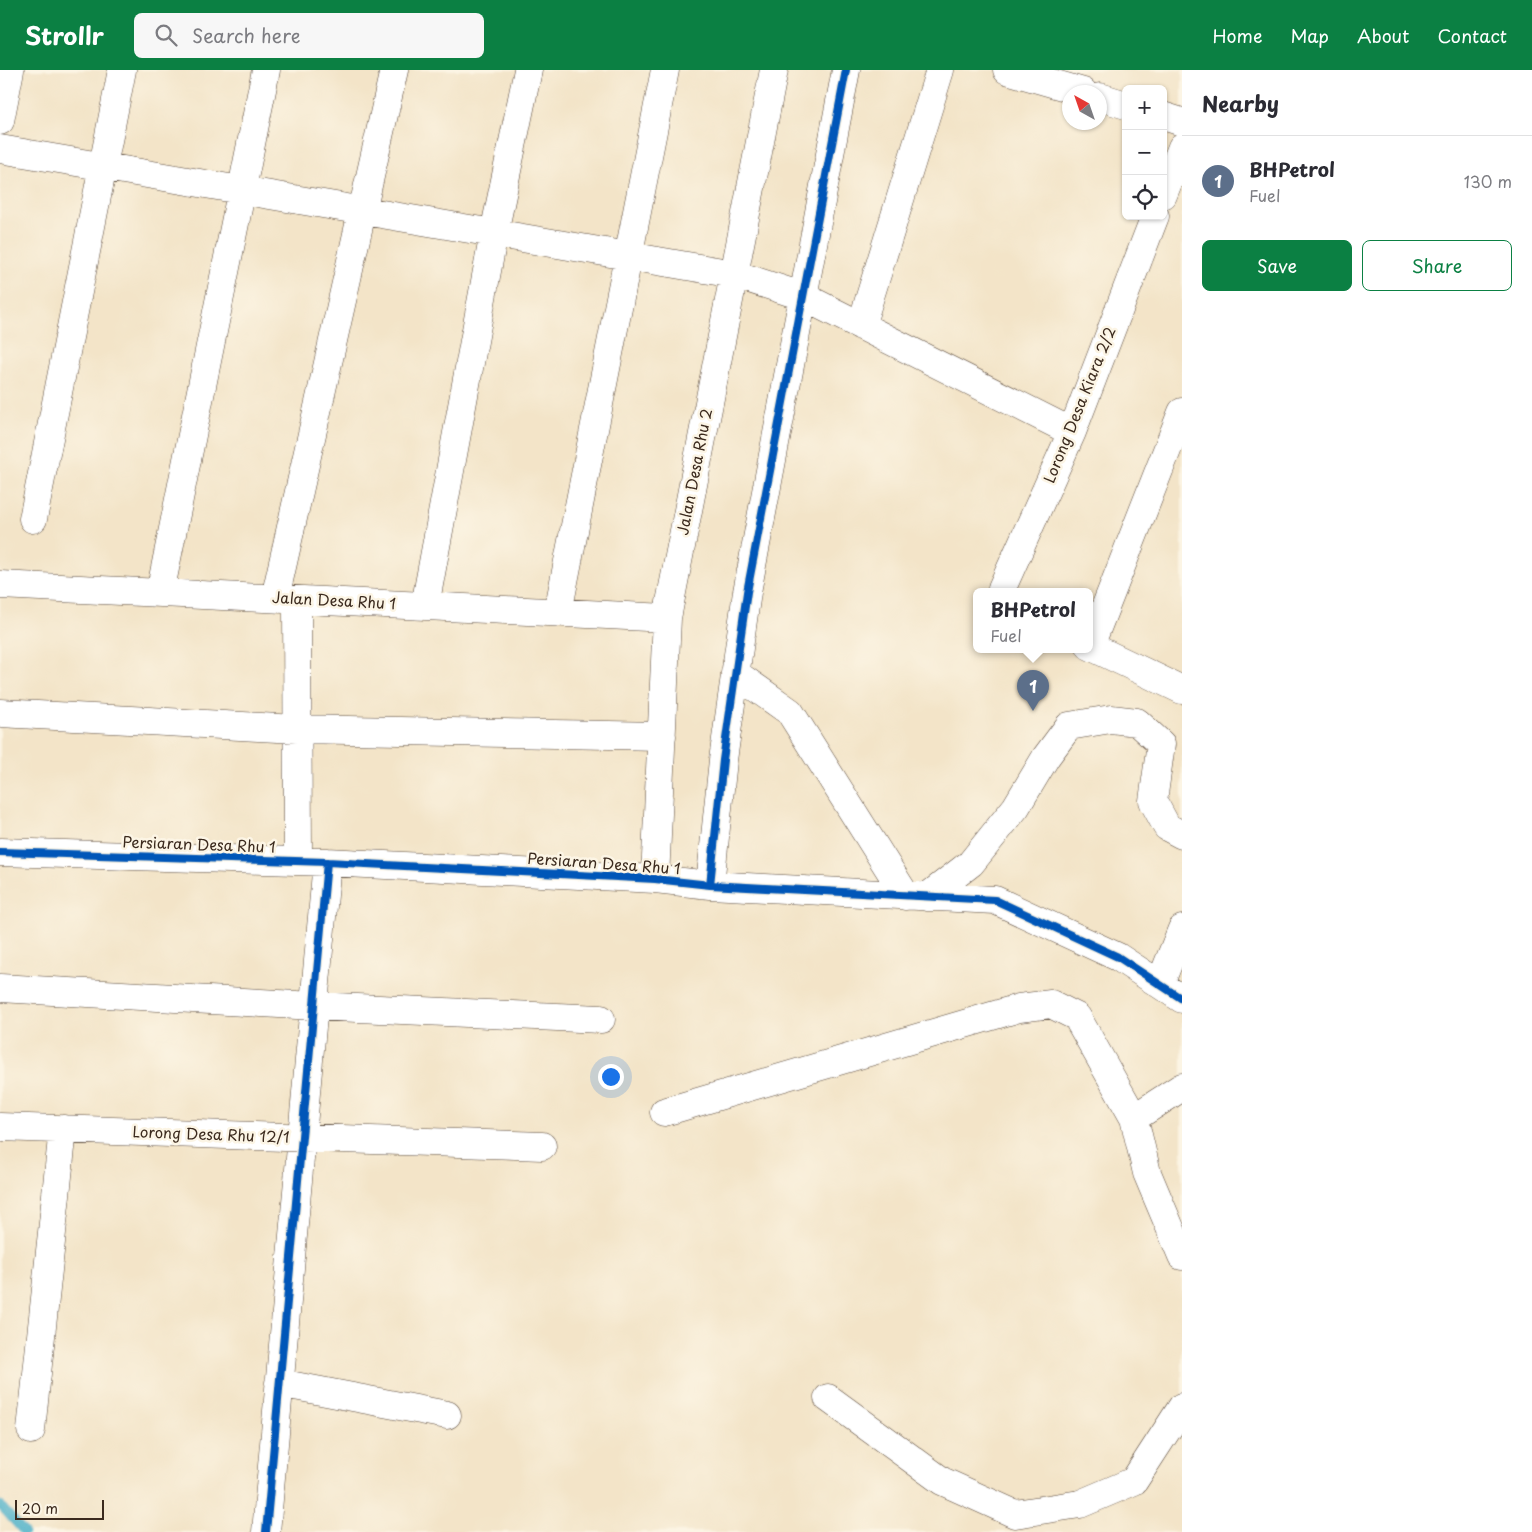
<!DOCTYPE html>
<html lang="en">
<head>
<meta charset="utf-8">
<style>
	body { margin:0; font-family:"Playpen Sans",sans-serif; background:#f7f7f7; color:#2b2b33 }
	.controls { position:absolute; right:15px; top:15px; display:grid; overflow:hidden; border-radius:8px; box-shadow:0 1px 4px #0004 }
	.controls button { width:45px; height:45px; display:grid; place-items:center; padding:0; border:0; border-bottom:1px solid #e1e1e2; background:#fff; color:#2b2b33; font:25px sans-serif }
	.compass { position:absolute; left:1062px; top:15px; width:45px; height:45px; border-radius:50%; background:#fff; box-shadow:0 1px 4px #0004; rotate:320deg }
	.scale { position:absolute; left:15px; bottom:12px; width:89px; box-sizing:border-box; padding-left:5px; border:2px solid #3b2a1e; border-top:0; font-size:14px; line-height:18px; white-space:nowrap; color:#3b2a1e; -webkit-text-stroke:4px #fcf5e5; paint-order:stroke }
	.you { position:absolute; left:610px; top:1006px; width:18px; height:18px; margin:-12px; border:4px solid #fff; border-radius:50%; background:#1a73e8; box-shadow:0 0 0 8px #1a73e833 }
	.badge { display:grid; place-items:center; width:32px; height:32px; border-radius:50%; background:#0b8043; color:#fff; font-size:16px; font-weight:700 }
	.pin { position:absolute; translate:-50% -41px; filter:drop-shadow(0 1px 2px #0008) }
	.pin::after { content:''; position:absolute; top:26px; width:18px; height:15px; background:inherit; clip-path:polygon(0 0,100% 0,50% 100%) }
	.popup { position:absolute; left:973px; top:518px; width:120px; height:65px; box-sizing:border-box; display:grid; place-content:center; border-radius:8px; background:#fff; filter:drop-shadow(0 1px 4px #0005); font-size:16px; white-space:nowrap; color:#7c7c81 }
	.popup b { font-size:19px; color:#2b2b33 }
	.popup::after { content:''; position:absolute; left:50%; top:100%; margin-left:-10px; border:10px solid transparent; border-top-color:#fff }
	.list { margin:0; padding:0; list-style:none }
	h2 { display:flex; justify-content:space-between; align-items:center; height:65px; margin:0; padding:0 20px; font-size:21px }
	h2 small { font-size:16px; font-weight:400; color:#7c7c81 }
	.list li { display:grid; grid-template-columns:32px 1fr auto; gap:15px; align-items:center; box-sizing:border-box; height:90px; padding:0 20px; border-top:1px solid #e1e1e2 }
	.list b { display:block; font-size:19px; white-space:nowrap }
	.list p { margin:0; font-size:16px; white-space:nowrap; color:#7c7c81 }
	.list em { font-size:16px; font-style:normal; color:#7c7c81 }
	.actions { display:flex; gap:10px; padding:15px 20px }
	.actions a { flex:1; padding:11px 0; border:1px solid #0b8043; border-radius:8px; text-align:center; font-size:18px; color:#0b8043 }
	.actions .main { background:#0b8043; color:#fff }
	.icon { flex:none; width:28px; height:28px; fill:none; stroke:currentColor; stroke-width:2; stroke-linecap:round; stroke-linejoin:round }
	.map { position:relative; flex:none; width:1182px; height:1462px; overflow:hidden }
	header { display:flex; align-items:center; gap:30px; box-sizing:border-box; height:70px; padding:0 25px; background:#0b8043; color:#fff }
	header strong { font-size:24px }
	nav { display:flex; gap:28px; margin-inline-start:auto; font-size:18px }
	.search { width:350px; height:45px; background:#f7f7f7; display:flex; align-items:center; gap:12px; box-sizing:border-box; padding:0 18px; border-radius:8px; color:#7c7c81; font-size:19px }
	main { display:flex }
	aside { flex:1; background:#fff }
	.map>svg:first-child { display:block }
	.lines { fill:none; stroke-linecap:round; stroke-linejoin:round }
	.stream { stroke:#48afc7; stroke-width:9 }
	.minor-casing { stroke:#574638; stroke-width:29 }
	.minor { stroke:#fff; stroke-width:28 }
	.cycleway-casing { stroke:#fcf5e5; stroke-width:11 }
	.cycleway { stroke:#0057b8; stroke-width:8 }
	.labels { text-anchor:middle; stroke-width:5; stroke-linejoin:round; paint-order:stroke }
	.street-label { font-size:15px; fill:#3b2a1e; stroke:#fcf5e5 }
</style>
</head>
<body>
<header>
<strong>Strollr</strong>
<div class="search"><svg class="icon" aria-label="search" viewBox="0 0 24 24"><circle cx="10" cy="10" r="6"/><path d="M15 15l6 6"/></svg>Search here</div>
<nav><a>Home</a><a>Map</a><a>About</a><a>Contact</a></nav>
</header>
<main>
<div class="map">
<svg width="1182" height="1462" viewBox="0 0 1182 1462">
	<rect width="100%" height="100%" fill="#fcf5e5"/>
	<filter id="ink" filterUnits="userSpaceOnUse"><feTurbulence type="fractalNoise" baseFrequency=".02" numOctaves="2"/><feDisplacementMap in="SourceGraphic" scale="10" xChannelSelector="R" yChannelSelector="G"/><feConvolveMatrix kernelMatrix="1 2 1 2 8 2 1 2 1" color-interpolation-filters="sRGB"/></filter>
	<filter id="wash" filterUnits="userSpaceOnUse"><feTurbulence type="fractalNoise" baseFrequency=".0096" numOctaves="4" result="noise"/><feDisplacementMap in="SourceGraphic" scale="20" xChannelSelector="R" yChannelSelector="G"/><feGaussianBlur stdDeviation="1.12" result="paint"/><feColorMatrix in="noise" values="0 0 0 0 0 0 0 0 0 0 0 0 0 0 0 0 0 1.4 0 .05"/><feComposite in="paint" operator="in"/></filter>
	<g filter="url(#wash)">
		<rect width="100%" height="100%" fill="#f3e4c8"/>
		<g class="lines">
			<path class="stream" d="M 0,1435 L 24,1462"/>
		</g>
	</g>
	<g filter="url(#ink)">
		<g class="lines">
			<defs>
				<path id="minor" d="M 1007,0 L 1083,22
					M 1100,27 L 1126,35
					M 1163,46 L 1182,52
					M 0,51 L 10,0
					M 0,79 L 734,204 L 802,226 L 1072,362
					M 1163,125 L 1182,77
					M 861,256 L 940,0
					M 1182,342 L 1090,576 L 1182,620
					M 33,449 L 122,0
					M 0,515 L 667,548
					M 1002,522 L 1002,518 L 1072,362 L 1155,146
					M 160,523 L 266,0
					M 275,528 L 394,0
					M 297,530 L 298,791
					M 425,536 L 494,163 L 528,0
					M 558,542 L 665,0
					M 735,603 L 790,642 L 906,826
					M 0,643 L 297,659 L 662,666
					M 0,782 L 327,792 L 655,809 L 710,815 L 995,830 L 1118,887 L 1182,929
					M 655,809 L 667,548 L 774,0
					M 710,815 L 723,690 L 747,522 L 846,0
					M 927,827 L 971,793 L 1016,737 L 1046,687 L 1069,656 L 1111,649 L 1137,652 L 1161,674 L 1153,731 L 1167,757 L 1182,765
					M 1160,914 L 1182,859
					M 0,918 L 314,936 L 601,949
					M 664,1042 L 1019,938 L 1051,934 L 1077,947 L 1134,1048 L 1182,1017
					M 1134,1048 L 1147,1103 L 1182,1186
					M 0,1057 L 542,1076
					M 279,1313 L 447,1345
					M 828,1328 L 942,1411 L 1015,1444 L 1080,1434 L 1134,1411 L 1182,1337
					M 31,1360 L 63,1059
					M 266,1462 L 327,792"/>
			</defs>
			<use href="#minor" class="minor-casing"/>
			<use href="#minor" class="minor"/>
			<defs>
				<path id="cycleway" d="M 0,782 L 327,792 L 655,809 L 710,815 L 995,830 L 1118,887 L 1182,929
					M 710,815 L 723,690 L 747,522 L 846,0
					M 266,1462 L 327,792"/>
			</defs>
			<use href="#cycleway" class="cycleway-casing"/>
			<use href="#cycleway" class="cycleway"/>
		</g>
	</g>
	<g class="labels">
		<g class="street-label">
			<text transform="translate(1080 335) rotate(-68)" y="5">Lorong Desa Kiara 2/2</text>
			<text transform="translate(695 402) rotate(-79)" y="5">Jalan Desa Rhu 2</text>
			<text transform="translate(334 531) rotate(3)" y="5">Jalan Desa Rhu 1</text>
			<text transform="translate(199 775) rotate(2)" y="5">Persiaran Desa Rhu 1</text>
			<text transform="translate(604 794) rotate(4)" y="5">Persiaran Desa Rhu 1</text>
			<text transform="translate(211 1065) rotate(2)" y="5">Lorong Desa Rhu 12/1</text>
		</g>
	</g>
</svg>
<div class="controls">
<button>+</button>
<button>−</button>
<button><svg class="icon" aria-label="locate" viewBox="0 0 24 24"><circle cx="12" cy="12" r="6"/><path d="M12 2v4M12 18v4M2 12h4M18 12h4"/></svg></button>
</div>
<svg class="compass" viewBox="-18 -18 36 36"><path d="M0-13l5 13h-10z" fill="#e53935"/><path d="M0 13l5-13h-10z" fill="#7c7c81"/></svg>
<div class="scale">20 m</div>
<div class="you"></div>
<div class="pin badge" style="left:1033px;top:641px;background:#5c6f8a">1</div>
<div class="popup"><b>BHPetrol</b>Fuel</div>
</div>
<aside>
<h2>Nearby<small></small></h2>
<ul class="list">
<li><span class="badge" style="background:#5c6f8a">1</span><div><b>BHPetrol</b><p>Fuel</p></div><em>130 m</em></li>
</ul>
<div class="actions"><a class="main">Save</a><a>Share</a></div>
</aside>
</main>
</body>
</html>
